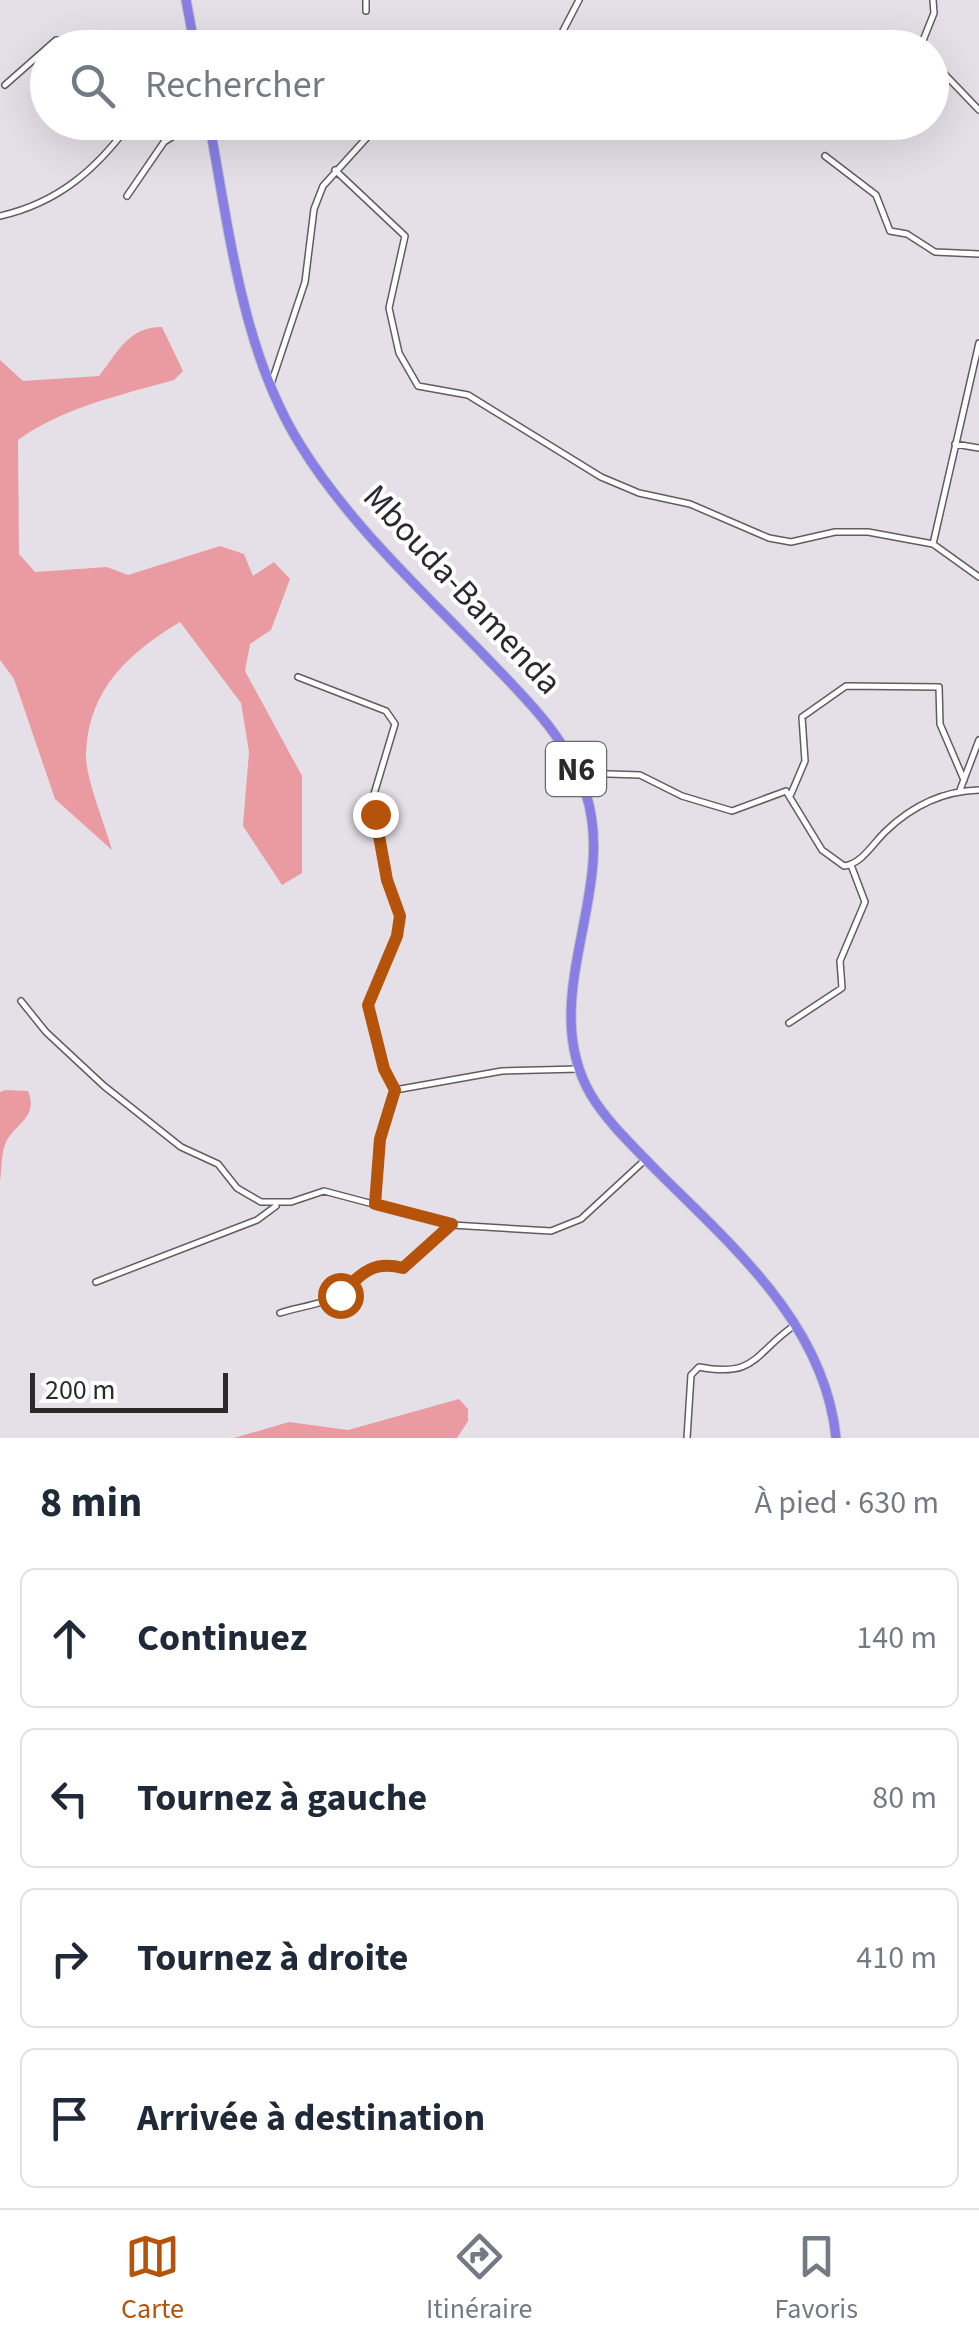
<!DOCTYPE html>
<html lang="fr">
<head>
<meta charset="utf-8">
<style>
	body { margin:0; font-family:"Source Sans 3",sans-serif; background:#f2f2f3; color:#1f2937 }
	.scale { position:absolute; left:30px; bottom:25px; width:198px; box-sizing:border-box; padding-left:10px; border:5px solid #2b292c; border-top:0; font-size:28px; line-height:35px; white-space:nowrap; color:#2b292c; -webkit-text-stroke:8px #fff; paint-order:stroke }
	.stop { position:absolute; width:30px; height:30px; margin:-22px; border:8px solid #b45309; border-radius:50%; background:#fff }
	.stop.end { background:#b45309; border-color:#fff; box-shadow:0 2px 10px #0008 }
	.list { margin:0; padding:0; list-style:none }
	h2 { display:flex; justify-content:space-between; align-items:center; height:130px; margin:0; padding:0 40px; font-size:42px }
	h2 small { font-size:32px; font-weight:400; color:#747a83 }
	.list li { display:grid; grid-template-columns:65px 1fr auto; gap:30px; align-items:center; box-sizing:border-box; height:140px; margin:0 20px 20px; padding:0 20px; border:2px solid #e0e1e3; border-radius:15px }
	.list b { display:block; font-size:38px; white-space:nowrap }
	.list em { font-size:32px; font-style:normal; color:#747a83 }
	.icon { flex:none; width:55px; height:55px; fill:none; stroke:currentColor; stroke-width:2; stroke-linecap:round; stroke-linejoin:round }
	.map { position:relative; flex:none; width:979px; height:1438px; overflow:hidden }
	.search { position:absolute; background:#fff; box-shadow:0 10px 40px #0002; left:30px; right:30px; top:30px; height:110px; display:flex; align-items:center; gap:25px; box-sizing:border-box; padding:0 35px; border-radius:55px; color:#747a83; font-size:38px }
	.sheet { height:770px; background:#fff }
	nav { display:flex; justify-content:space-around; align-items:center; box-sizing:border-box; height:140px; border-top:2px solid #e0e1e3; background:#fff; font-size:28px; color:#747a83 }
	nav a { display:grid; justify-items:center; gap:5px }
	nav .on { color:#b45309 }
	.map>svg:first-child { display:block }
	.green { fill:#ea9ba2 }
	.lines { fill:none; stroke-linecap:round; stroke-linejoin:round }
	.street-casing { stroke:#605c62; stroke-width:8 }
	.highway-casing { stroke:#bfbfc0; stroke-width:11 }
	.street { stroke:#fff; stroke-width:5 }
	.highway { stroke:#887ee5; stroke-width:9 }
	.route { stroke:#b45309; stroke-width:12 }
	.labels { text-anchor:middle; stroke-width:8; stroke-linejoin:round; paint-order:stroke }
	.shield { fill:#fff; stroke:#6b696b; stroke-width:2.5 }
	.shield-label { font-size:32px; font-weight:bold; fill:#2b292c }
	.street-label { font-size:35px; fill:#2b292c; stroke:#fff }
</style>
</head>
<body>
<div class="map">
<svg width="979" height="1438" viewBox="0 0 979 1438">
	<rect width="100%" height="100%" fill="#e5e0e8"/>
	<path class="green" d="M 162,327 L 183,371 L 174,380 C 121,395 64,407 18,440 L 19,554 L 35,572 L 107,567 L 128,575 L 220,546 L 244,554 L 253,576 L 274,562 L 290,579 L 271,630 L 250,644 L 245,671 L 302,776 L 302,873 L 282,885 L 243,826 L 249,752 L 241,703 L 180,622 C 129,653 89,688 86,753 C 85,778 105,824 112,850 L 55,799 L 14,679 L 0,660 L 0,360 L 23,381 L 99,376 C 118,352 128,327 162,327 Z
		M 5,1090 L 28,1091 C 38,1116 19,1121 7,1140 C 1,1150 2,1169 0,1181 L 0,1092 Z
		M 459,1399 L 468,1409 L 468,1421 L 457,1438 L 234,1438 L 289,1422 L 348,1430 Z"/>
	<g class="lines">
		<defs>
			<path id="street" d="M 366,0 L 366,11
				M 554,48 L 579,0
				M 920,48 L 934,13 L 933,0
				M 932,61 L 979,110
				M 5,85 L 56,40 L 78,42 L 85,48
				M 825,156 L 876,195 L 890,231 L 907,234 L 935,252 L 979,254
				M 335,170 L 405,236 L 389,308 L 399,353 L 418,386 L 468,395 L 601,477 L 639,493 L 690,504 L 769,538 L 791,542 L 835,532 L 868,532 L 933,544 L 979,577
				M 127,196 L 164,142 L 196,122
				M 0,216 C 58,203 97,169 131,122
				M 271,384 L 305,282 L 314,209 L 323,186 L 381,122
				M 955,444 L 979,448
				M 933,544 L 979,343
				M 298,677 L 386,711 L 395,724 L 374,794 L 385,872 L 400,916 L 397,936 L 368,1005 L 383,1069 L 395,1090
				M 578,773 L 640,775 L 682,796 L 732,811 L 786,791 L 822,850 L 844,866 C 862,864 873,843 886,831 C 912,806 943,791 979,790
				M 960,790 L 979,740
				M 791,794 L 805,761 L 802,717 L 846,686 L 939,687 L 940,724 L 964,780
				M 21,1001 L 46,1032 L 104,1086 L 181,1147 L 218,1164 L 237,1188 L 261,1202 L 291,1202 L 324,1191 L 452,1225 L 551,1231 L 581,1219 L 646,1159
				M 789,1023 L 842,988 L 840,961 L 865,902 L 851,865
				M 375,1203 L 380,1139 L 395,1090 L 502,1071 L 579,1069
				M 96,1282 L 257,1220 L 276,1206
				M 280,1313 C 298,1307 326,1304 341,1293 C 366,1276 370,1260 403,1269 L 452,1225
				M 687,1438 L 691,1375 L 699,1367 C 757,1378 754,1353 795,1325"/>
			<path id="highway" d="M 186,0 L 195,48
				M 209,122 C 229,228 242,353 301,446 C 348,522 420,589 482,653 C 524,697 566,735 586,794 C 618,893 535,999 591,1095 C 608,1123 633,1146 656,1170 C 731,1245 825,1324 836,1438"/>
		</defs>
		<use href="#street" class="street-casing"/>
		<use href="#highway" class="highway-casing"/>
		<use href="#street" class="street"/>
		<use href="#highway" class="highway"/>
	</g>
	<g class="lines">
		<path class="route" d="M 340,1295 C 361,1274 372,1260 403,1268 L 452,1224 L 375,1204 L 380,1139 L 395,1090 L 384,1069 L 368,1005 L 397,936 L 400,916 L 387,880 L 375,814"/>
	</g>
	<g class="labels">
		<rect class="shield" x="546" y="742" width="60" height="54" rx="8"/>
		<g class="shield-label">
			<text x="576" y="780">N6</text>
		</g>
		<g class="street-label">
			<text transform="translate(463 589) rotate(47)" y="12">Mbouda-Bamenda</text>
		</g>
	</g>
</svg>
<div class="scale">200 m</div>
<div class="stop" style="left:340px;top:1295px"></div>
<div class="stop end" style="left:375px;top:814px"></div>
<div class="search"><svg class="icon" aria-label="search" viewBox="0 0 24 24"><circle cx="10" cy="10" r="6"/><path d="M15 15l6 6"/></svg>Rechercher</div>
</div>
<section class="sheet">
<h2>8 min<small>À pied · 630 m</small></h2>
<ul class="list">
<li><svg class="icon" aria-label="ahead" viewBox="0 0 24 24"><path d="M12 20V5M6 11l6-6 6 6"/></svg><div><b>Continuez</b></div><em>140 m</em></li>
<li><svg class="icon" aria-label="left" viewBox="0 0 24 24"><path d="M17 20v-9H6M10 6l-5 5 5 5"/></svg><div><b>Tournez à gauche</b></div><em>80 m</em></li>
<li><svg class="icon" aria-label="right" viewBox="0 0 24 24"><path d="M7 20v-9h11M14 6l5 5-5 5"/></svg><div><b>Tournez à droite</b></div><em>410 m</em></li>
<li><svg class="icon" aria-label="arrive" viewBox="0 0 24 24"><path d="M6 21V4h12l-3 4 3 4H6"/></svg><div><b>Arrivée à destination</b></div></li>
</ul>
</section>
<nav>
<a class="on"><svg class="icon" aria-label="map" viewBox="0 0 24 24"><path d="M3 6l6-2 6 2 6-2v14l-6 2-6-2-6 2zM9 4v14M15 6v14"/></svg>Carte</a>
<a><svg class="icon" aria-label="directions" viewBox="0 0 24 24"><path d="M12 3l9 9-9 9-9-9zM9 14v-3h6M13 9l2 2-2 2"/></svg>Itinéraire</a>
<a><svg class="icon" aria-label="saved" viewBox="0 0 24 24"><path d="M7 4h10v16l-5-4-5 4z"/></svg>Favoris</a>
</nav>
</body>
</html>
